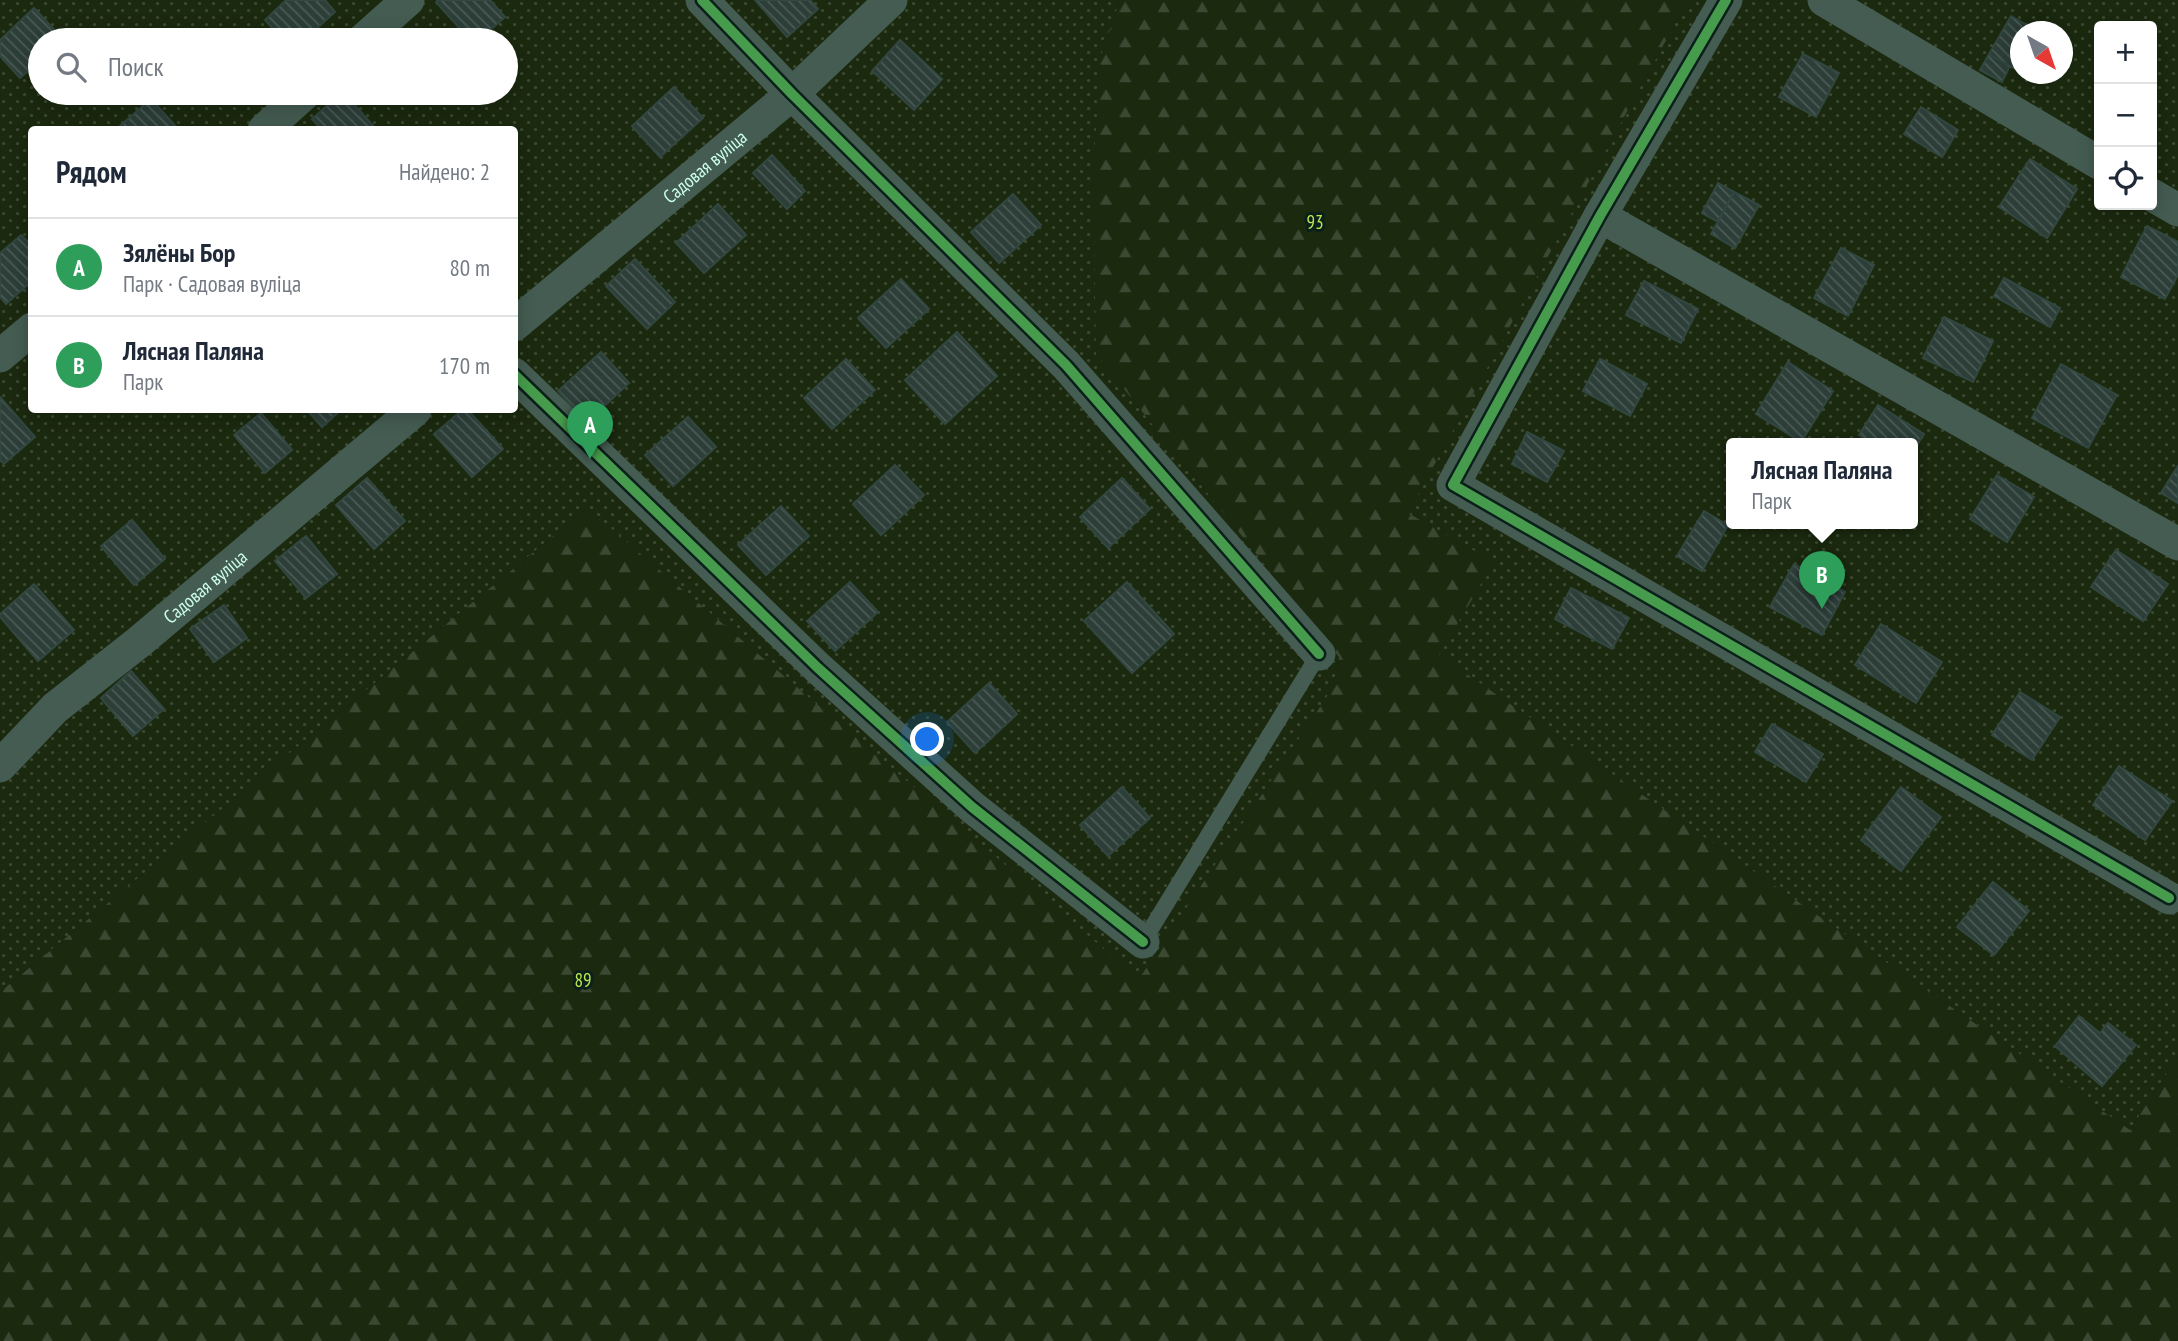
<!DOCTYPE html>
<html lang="ru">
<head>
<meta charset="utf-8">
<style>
	body { margin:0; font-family:"PT Sans Narrow",sans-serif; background:#f2f2f3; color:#1f2937 }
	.controls { position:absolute; right:21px; top:21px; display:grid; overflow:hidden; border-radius:7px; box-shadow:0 4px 18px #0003 }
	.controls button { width:63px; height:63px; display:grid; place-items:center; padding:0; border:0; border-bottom:2px solid #e0e1e3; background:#fff; color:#1f2937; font:35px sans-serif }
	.compass { position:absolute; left:2010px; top:21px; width:63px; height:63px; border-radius:50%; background:#fff; box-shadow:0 4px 18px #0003; rotate:140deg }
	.you { position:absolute; left:928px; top:740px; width:24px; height:24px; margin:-18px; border:5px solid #fff; border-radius:50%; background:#1a73e8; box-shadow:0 0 0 10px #1a73e833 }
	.badge { display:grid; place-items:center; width:46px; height:46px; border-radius:50%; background:#4f6567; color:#fff; font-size:23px; font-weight:700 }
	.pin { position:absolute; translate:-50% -58px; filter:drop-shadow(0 2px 4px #0008) }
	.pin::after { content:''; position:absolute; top:37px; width:24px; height:21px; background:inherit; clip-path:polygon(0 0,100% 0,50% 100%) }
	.popup { position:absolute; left:1726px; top:438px; width:192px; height:91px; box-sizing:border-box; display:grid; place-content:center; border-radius:7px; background:#fff; filter:drop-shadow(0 2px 5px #0005); font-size:23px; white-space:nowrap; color:#747a83 }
	.popup b { font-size:26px; color:#1f2937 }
	.popup::after { content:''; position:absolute; left:50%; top:100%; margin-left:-14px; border:14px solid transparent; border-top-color:#fff }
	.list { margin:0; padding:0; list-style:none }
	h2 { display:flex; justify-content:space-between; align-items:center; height:91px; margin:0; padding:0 28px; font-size:30px }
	h2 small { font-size:23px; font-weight:400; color:#747a83 }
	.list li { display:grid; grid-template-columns:46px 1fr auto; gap:21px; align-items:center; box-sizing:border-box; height:98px; padding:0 28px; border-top:2px solid #e0e1e3 }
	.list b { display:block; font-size:26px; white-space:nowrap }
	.list p { margin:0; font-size:23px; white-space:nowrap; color:#747a83 }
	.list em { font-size:23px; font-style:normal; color:#747a83 }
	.icon { flex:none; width:38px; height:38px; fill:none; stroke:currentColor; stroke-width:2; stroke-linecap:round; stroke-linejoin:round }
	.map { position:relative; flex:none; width:2178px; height:1341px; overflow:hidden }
	.search { position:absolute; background:#fff; box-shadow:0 4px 18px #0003; left:28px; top:28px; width:490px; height:77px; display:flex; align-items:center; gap:18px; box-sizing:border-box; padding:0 24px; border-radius:38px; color:#747a83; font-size:26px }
	.panel { position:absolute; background:#fff; box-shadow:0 4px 18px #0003; left:28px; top:126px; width:490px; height:287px; border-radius:7px }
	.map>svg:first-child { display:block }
	.grass { fill:url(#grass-dots); fill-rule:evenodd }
	.forest { fill:url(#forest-firs) }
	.building { fill:url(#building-back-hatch); stroke:#324740; stroke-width:2 }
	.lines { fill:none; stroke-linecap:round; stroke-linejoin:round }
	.lane { stroke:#445c52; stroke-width:16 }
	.street { stroke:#445c52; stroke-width:33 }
	.cycleway-casing { stroke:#0b201a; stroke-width:15 }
	.cycleway { stroke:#469c4c; stroke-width:10 }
	.labels { text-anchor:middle; stroke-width:6; stroke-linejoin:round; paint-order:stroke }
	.street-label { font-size:19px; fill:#cbffec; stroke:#0b201a }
	.park-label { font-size:19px; fill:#bde64f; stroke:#0b201a }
</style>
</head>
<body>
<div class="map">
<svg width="2178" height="1341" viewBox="0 0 2178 1341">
	<defs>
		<pattern id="grass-dots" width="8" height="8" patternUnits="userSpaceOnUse" patternTransform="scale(1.75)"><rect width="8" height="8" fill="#1b290f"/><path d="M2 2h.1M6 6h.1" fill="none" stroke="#3b4932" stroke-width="1.8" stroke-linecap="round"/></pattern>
		<pattern id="forest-firs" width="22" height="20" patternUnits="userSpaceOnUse" patternTransform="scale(1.75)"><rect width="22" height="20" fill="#1b290f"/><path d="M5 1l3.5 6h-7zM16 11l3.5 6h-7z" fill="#3b4932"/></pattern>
		<pattern id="building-back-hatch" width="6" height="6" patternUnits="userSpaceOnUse" patternTransform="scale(1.75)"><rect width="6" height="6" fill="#2d3e39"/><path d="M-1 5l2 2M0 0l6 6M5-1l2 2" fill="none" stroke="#4a5b56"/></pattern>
	</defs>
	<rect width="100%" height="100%" fill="#101b18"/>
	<path class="grass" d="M 0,0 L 1120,0 L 1101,56 L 1096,354 L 1339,657 L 1334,686 L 1139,980 L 587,508 L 0,992 ZM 40,40 L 506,40 L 506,93 L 40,93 ZM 32,130 L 514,130 L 514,410 L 32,410 Z
		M 1688,0 L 2178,0 L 2178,1056 L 2130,1130 L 1439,655 L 1407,514 ZM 2099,26 L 2152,26 L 2152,205 L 2099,205 ZM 2021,32 L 2062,32 L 2062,74 L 2021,74 ZM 1731,443 L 1913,443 L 1913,523 L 1731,523 Z"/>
	<path class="forest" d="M 1120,0 L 1688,0 L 1408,513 L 1494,562 L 1439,655 L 2130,1130 L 2178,1056 L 2178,1341 L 0,1341 L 0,992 L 587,508 L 1139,979 L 1334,686 L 1339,657 L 1096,354 L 1093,171 L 1101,56 Z"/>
	<path class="building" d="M 286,0 L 325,0 L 335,12 L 304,40 L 283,40 L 265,20 Z
		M 438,0 L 490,0 L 505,17 L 479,40 L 470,40 L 436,2 Z
		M 755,0 L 810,0 L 818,9 L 787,37 Z
		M 34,8 L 63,39 L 40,40 L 40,60 L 20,78 L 0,56 L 0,40 Z
		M 2011,16 L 2039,32 L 2021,32 L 2021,72 L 1989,54 Z
		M 900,40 L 942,79 L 914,110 L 872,71 Z
		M 1803,54 L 1839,73 L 1816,117 L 1779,97 Z
		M 1989,54 L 2010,66 L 2002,82 L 1980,70 Z
		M 674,87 L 703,118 L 660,157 L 632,126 Z
		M 341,93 L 344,93 L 377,130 L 322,130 L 312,119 Z
		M 151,99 L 179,130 L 123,130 L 120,126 Z
		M 1921,107 L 1958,130 L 1942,157 L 1904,134 Z
		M 772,155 L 805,191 L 787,209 L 753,173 Z
		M 2030,159 L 2077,189 L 2047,238 L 1999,207 Z
		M 1718,183 L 1734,192 L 1718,222 L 1702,213 Z
		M 1734,192 L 1759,205 L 1735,248 L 1711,234 Z
		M 1013,194 L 1041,225 L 999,263 L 971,232 Z
		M 718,204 L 746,235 L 704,273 L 676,243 Z
		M 2147,226 L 2178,242 L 2178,275 L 2165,299 L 2121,277 Z
		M 21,235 L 32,246 L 32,281 L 6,304 L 0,297 L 0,253 Z
		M 1841,248 L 1874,265 L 1848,316 L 1814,298 Z
		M 635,259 L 675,302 L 647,329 L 606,286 Z
		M 2004,278 L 2060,308 L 2050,327 L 1994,296 Z
		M 901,279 L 929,309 L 886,348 L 858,318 Z
		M 1644,281 L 1698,309 L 1681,343 L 1626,315 Z
		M 1944,317 L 1993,341 L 1973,382 L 1923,358 Z
		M 957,332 L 997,376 L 945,424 L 905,380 Z
		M 601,352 L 629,383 L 587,422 L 558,391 Z
		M 846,359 L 875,390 L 832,429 L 804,398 Z
		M 1600,359 L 1647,384 L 1630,416 L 1583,391 Z
		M 1788,362 L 1833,391 L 1801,442 L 1756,414 Z
		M 2061,364 L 2117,395 L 2088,448 L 2032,418 Z
		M 0,397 L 35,437 L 4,464 L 0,460 Z
		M 1878,405 L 1924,434 L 1913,451 L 1913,443 L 1871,443 L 1859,435 Z
		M 307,410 L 341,410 L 322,427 Z
		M 462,410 L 468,410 L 503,449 L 472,477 L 434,434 Z
		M 261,413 L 292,450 L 265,473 L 234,435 Z
		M 688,417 L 716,447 L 673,486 L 645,455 Z
		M 1527,432 L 1564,451 L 1547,482 L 1512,464 Z
		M 895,465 L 924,495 L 881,535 L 853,504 Z
		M 2178,466 L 2178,503 L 2161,493 Z
		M 1997,475 L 2034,497 L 2007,542 L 1970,519 Z
		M 367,478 L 405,521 L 374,549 L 336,505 Z
		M 1122,478 L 1150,509 L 1108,548 L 1080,517 Z
		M 781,506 L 809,536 L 766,575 L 738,545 Z
		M 1704,511 L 1728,525 L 1702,571 L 1677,556 Z
		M 132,520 L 165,559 L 134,585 L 101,546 Z
		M 306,536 L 337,574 L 306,598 L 275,561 Z
		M 2116,550 L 2168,584 L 2143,621 L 2091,587 Z
		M 1794,564 L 1845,592 L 1822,635 L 1770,607 Z
		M 850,582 L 878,612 L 835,651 L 807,621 Z
		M 1127,582 L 1174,634 L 1132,673 L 1084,621 Z
		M 34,584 L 74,630 L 38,661 L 0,617 L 0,614 Z
		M 1571,588 L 1629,618 L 1612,649 L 1555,619 Z
		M 224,605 L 247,638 L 214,662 L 190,629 Z
		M 1881,624 L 1942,662 L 1916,703 L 1855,665 Z
		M 131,671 L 164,709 L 133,736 L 101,698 Z
		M 989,683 L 1017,714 L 975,753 L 947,722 Z
		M 2020,692 L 2060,717 L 2032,760 L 1992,735 Z
		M 1772,724 L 1823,754 L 1806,782 L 1755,752 Z
		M 2119,766 L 2172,801 L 2145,840 L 2093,805 Z
		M 1122,787 L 1150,818 L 1108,856 L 1080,825 Z
		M 1901,787 L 1941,817 L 1901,871 L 1861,840 Z
		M 1993,882 L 2029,911 L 1994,955 L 1957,927 Z
		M 2079,1016 L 2100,1033 L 2108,1023 L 2136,1045 L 2102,1086 L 2055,1046 Z"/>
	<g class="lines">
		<path class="lane" d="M 1143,942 L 1319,654"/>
		<g class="street">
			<path d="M 702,0 L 792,94 L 1066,365 L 1319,654"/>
			<path d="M 1726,0 L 1600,216 L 1453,485 L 2169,898"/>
			<path d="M 1824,0 L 2099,163"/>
			<path d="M 363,40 L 408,0"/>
			<path d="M 264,130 L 305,93"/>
			<path d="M 2152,195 L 2178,210"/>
			<path d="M 1600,216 L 2178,544"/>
			<path id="s1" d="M 514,325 L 792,94 L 891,0"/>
			<path d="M 0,356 L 32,329"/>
			<path d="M 514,374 L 818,668 L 972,807 L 1143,942"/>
			<path id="s2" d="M 0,766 L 55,708 L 139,642 L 415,410"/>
		</g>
		<defs>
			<path id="cycleway" d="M 702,0 L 792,94 L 1066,365 L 1319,654
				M 1726,0 L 1600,216 L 1453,485 L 2169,898
				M 514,374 L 818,668 L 972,807 L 1143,942"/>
		</defs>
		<use href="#cycleway" class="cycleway-casing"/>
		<use href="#cycleway" class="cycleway"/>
	</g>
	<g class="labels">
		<g class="street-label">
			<text dy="7" stroke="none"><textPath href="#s1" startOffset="248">Садовая вуліца</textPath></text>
			<text dy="7" stroke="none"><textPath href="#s2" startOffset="273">Садовая вуліца</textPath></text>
		</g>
		<g class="park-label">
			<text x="1315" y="229">93</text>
			<text x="583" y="987">89</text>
		</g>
	</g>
</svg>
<div class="controls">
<button>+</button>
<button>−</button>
<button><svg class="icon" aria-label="locate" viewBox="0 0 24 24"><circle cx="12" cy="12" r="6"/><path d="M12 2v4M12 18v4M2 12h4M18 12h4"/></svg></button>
</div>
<svg class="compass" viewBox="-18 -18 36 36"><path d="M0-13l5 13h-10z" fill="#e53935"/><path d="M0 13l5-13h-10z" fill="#747a83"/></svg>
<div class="you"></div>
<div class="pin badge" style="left:590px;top:459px;background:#2e9e5b">A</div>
<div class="pin badge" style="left:1822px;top:609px;background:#2e9e5b">B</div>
<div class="popup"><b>Лясная Паляна</b>Парк</div>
<div class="search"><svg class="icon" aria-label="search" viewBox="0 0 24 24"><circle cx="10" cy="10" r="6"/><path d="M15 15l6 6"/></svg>Поиск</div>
<section class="panel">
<h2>Рядом<small>Найдено: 2</small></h2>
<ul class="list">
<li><span class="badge" style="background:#2e9e5b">A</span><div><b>Зялёны Бор</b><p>Парк · Садовая вуліца</p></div><em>80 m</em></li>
<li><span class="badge" style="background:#2e9e5b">B</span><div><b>Лясная Паляна</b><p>Парк</p></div><em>170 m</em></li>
</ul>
</section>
</div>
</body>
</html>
